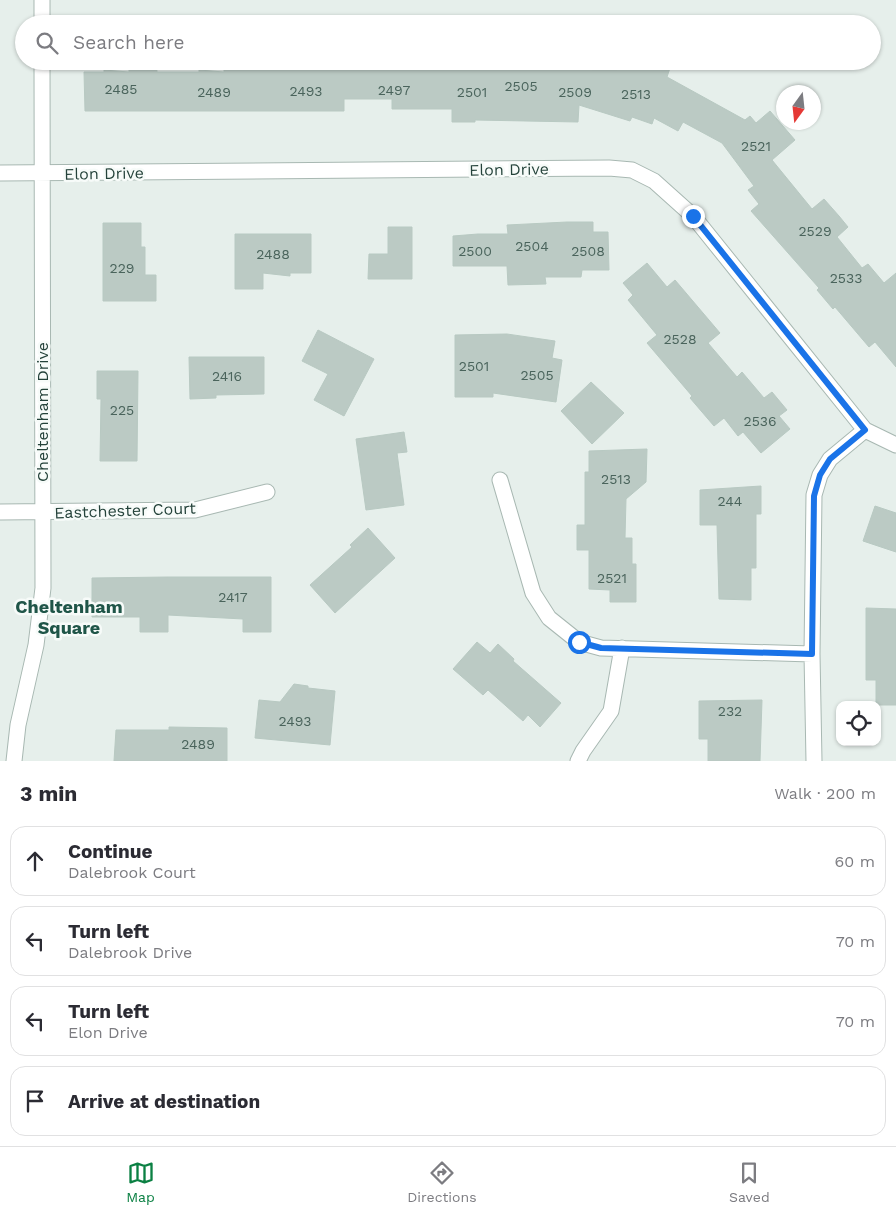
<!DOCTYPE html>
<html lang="en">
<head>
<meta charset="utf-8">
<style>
	body { margin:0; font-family:"Work Sans",sans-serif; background:#f7f7f7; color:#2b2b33 }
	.controls { position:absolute; right:15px; bottom:15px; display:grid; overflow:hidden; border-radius:10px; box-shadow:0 1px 4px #0004 }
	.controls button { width:45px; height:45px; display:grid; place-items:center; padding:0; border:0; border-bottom:1px solid #e1e1e2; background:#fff; color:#2b2b33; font:25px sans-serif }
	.compass { position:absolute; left:776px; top:85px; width:45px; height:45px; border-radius:50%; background:#fff; box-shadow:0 1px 4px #0004; rotate:195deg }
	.stop { position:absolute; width:15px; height:15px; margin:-11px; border:4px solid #1a73e8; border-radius:50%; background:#fff }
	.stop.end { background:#1a73e8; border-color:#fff; box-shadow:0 1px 5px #0008 }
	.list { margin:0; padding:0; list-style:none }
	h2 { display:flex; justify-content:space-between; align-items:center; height:65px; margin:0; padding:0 20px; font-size:21px }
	h2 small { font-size:16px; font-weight:400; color:#7c7c81 }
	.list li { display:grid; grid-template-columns:32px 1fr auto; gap:15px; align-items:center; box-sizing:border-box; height:70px; margin:0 10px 10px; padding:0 10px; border:1px solid #e1e1e2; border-radius:15px }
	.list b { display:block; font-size:19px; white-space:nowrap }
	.list p { margin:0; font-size:16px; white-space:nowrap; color:#7c7c81 }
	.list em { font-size:16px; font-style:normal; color:#7c7c81 }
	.icon { flex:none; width:28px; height:28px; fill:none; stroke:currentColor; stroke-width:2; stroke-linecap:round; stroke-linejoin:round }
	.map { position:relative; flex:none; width:896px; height:761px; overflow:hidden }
	.search { position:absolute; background:#fff; box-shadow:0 1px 4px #0004; left:15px; right:15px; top:15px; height:55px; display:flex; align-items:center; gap:12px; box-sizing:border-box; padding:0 18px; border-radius:28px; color:#7c7c81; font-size:19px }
	.sheet { height:385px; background:#fff }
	nav { display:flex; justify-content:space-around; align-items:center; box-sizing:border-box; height:70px; border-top:1px solid #e1e1e2; background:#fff; font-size:14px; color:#7c7c81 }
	nav a { display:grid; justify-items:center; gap:2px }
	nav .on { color:#0b8043 }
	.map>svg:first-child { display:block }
	.building { fill:#bbcac4; stroke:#b8c9c2 }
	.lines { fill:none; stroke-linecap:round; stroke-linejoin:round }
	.street-casing { stroke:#a8b8b2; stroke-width:17 }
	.street { stroke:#fff; stroke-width:15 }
	.route { stroke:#1a73e8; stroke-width:6 }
	.labels { text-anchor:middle; stroke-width:5; stroke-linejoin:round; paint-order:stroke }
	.number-label { font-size:14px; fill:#4a645c }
	.street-label { font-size:16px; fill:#24423a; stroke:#f7fbf9 }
	.neighbourhood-label { font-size:18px; font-weight:bold; fill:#1f5548; stroke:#f7fbf9 }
</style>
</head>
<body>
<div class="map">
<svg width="896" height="761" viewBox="0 0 896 761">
	<rect width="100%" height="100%" fill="#e6efeb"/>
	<path class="building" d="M 129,61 L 156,61 L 157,72 L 199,72 L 199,70 L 224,72 L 224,61 L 344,61 L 344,66 L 419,66 L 419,68 L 463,67 L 463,61 L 540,61 L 540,67 L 567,67 L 567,69 L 617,70 L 620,61 L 646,61 L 670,68 L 667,77 L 745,120 L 750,116 L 756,123 L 770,111 L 795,140 L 772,160 L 812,209 L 824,199 L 839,216 L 848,227 L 837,237 L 862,268 L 868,264 L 884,283 L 896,273 L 896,367 L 875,342 L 869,347 L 835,307 L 833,309 L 817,290 L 819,288 L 751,211 L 759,204 L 748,190 L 754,186 L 722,143 L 683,122 L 678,131 L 654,118 L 652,124 L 632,117 L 630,121 L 579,105 L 578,122 L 475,120 L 475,122 L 452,122 L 452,109 L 392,109 L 392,99 L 344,99 L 344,111 L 85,111 L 84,72 L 104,72 L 104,70 L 129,72 Z
		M 567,222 L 593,222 L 593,232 L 608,232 L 609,270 L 582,270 L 581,277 L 545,277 L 546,284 L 508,285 L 507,266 L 453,266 L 453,236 L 478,234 L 508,234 L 507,225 Z
		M 103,223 L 141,223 L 141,247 L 145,247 L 145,275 L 156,275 L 156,301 L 103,301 Z
		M 388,227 L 412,227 L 412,279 L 368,279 L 369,254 L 388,254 Z
		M 235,234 L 311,234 L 311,273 L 290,273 L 290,276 L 263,273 L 263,289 L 235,289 Z
		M 647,263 L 667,287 L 675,280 L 720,333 L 708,343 L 737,377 L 742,372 L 764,398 L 772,392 L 787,410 L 779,416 L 790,429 L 761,453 L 743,432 L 738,436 L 724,418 L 714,426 L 690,398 L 692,396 L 647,343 L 657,335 L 628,300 L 633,295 L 623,283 Z
		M 318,330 L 374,359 L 344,416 L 314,400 L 328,374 L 302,361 Z
		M 507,334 L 555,341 L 552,358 L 562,360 L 556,402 L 493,393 L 493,397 L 455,397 L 455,335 Z
		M 189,357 L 264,357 L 264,394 L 216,395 L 216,398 L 190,399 Z
		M 97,371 L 138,371 L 137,461 L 100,461 L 101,399 L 97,399 Z
		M 591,382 L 624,413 L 592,444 L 561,411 Z
		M 404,432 L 407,452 L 397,453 L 404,505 L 366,510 L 356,439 Z
		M 647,449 L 646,482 L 626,499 L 625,538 L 632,538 L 632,564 L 636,564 L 636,602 L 610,602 L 610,590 L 589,589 L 589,550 L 577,550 L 577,525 L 585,525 L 585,472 L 589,472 L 589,451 Z
		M 761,486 L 761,514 L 756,514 L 756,568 L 751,568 L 751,600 L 719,599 L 717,525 L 700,525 L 700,490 Z
		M 875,506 L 896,513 L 896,552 L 863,541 Z
		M 368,528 L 395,558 L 335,613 L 310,585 L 352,547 L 350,545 Z
		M 168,577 L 271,577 L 271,632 L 243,632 L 243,619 L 168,615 L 168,632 L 140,632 L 140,617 L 92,617 L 92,578 Z
		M 866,608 L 896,609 L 896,705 L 876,705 L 876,680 L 866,680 Z
		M 477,642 L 490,653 L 498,644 L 514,659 L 513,661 L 561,703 L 540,727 L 528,715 L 523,721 L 488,690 L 483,695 L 453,669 Z
		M 294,684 L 308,686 L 308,688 L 335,691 L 330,745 L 255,738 L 259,700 L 280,702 Z
		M 762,700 L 760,761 L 708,761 L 708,739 L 699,739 L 699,701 Z
		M 169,727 L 227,728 L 227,761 L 114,761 L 116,730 L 169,730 Z"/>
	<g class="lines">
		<defs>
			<path id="street" d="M 42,0 L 42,24
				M 0,173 L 609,168 L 632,170 L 654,181 L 693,216 L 865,430 L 896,445
				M 500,480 L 533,593 L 549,618 L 579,642 L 601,648 L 812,654
				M 0,512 L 195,510 L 267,492
				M 14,761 L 18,725 L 36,645 L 43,588 L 42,61
				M 578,761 L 583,751 L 611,711 L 622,648
				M 814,761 L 812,654 L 814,495 L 820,475 L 830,459 L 865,430"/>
		</defs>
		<use href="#street" class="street-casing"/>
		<use href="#street" class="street"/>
	</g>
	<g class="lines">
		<path class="route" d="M 579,642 L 601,648 L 812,654 L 814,496 L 820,475 L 830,459 L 865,430 L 693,216"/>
	</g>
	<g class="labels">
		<g class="number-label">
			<text x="521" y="91">2505</text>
			<text x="121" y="94">2485</text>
			<text x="394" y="95">2497</text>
			<text x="306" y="96">2493</text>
			<text x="214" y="97">2489</text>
			<text x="472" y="97">2501</text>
			<text x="575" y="97">2509</text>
			<text x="636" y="99">2513</text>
			<text x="756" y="151">2521</text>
			<text x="815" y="236">2529</text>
			<text x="532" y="251">2504</text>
			<text x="475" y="256">2500</text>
			<text x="588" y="256">2508</text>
			<text x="273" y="259">2488</text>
			<text x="122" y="273">229</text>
			<text x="846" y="283">2533</text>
			<text x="680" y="344">2528</text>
			<text x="474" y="371">2501</text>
			<text x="537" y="380">2505</text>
			<text x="227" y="381">2416</text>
			<text x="122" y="415">225</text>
			<text x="760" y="426">2536</text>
			<text x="616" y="484">2513</text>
			<text x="730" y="506">244</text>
			<text x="612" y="583">2521</text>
			<text x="233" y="602">2417</text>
			<text x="730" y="716">232</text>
			<text x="295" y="726">2493</text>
			<text x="198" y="749">2489</text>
		</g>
		<g class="street-label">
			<text transform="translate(509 169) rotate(-1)" y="6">Elon Drive</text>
			<text transform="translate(104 173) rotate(-1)" y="6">Elon Drive</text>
			<text transform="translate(42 412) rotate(-90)" y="6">Cheltenham Drive</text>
			<text transform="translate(125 510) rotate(-2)" y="6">Eastchester Court</text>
		</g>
		<g class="neighbourhood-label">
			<text x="69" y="613">Cheltenham<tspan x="69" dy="21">Square</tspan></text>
		</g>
	</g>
</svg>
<div class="controls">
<button><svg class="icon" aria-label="locate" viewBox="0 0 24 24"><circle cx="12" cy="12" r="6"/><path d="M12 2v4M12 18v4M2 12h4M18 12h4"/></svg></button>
</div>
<svg class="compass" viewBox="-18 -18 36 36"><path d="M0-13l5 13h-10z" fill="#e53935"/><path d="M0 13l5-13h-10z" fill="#7c7c81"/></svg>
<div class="stop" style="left:579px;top:642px"></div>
<div class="stop end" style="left:693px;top:216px"></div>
<div class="search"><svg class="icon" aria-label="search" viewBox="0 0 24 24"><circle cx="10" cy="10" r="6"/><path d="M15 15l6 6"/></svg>Search here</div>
</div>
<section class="sheet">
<h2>3 min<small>Walk · 200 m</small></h2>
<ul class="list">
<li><svg class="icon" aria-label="ahead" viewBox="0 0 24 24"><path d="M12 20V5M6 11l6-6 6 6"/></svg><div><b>Continue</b><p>Dalebrook Court</p></div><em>60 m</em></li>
<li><svg class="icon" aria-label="left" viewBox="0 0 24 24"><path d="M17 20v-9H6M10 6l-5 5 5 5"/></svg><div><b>Turn left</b><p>Dalebrook Drive</p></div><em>70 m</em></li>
<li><svg class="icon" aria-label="left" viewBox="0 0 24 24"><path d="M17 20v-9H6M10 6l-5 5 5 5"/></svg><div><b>Turn left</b><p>Elon Drive</p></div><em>70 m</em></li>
<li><svg class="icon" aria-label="arrive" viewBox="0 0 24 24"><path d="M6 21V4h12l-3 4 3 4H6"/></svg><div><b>Arrive at destination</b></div></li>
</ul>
</section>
<nav>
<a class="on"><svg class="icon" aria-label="map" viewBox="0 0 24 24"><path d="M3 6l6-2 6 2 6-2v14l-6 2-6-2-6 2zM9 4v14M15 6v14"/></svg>Map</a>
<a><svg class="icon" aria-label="directions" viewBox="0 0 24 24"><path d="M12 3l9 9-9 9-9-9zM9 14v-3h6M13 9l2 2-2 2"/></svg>Directions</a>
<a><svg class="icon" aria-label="saved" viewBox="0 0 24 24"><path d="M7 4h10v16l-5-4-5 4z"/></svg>Saved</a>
</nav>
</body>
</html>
